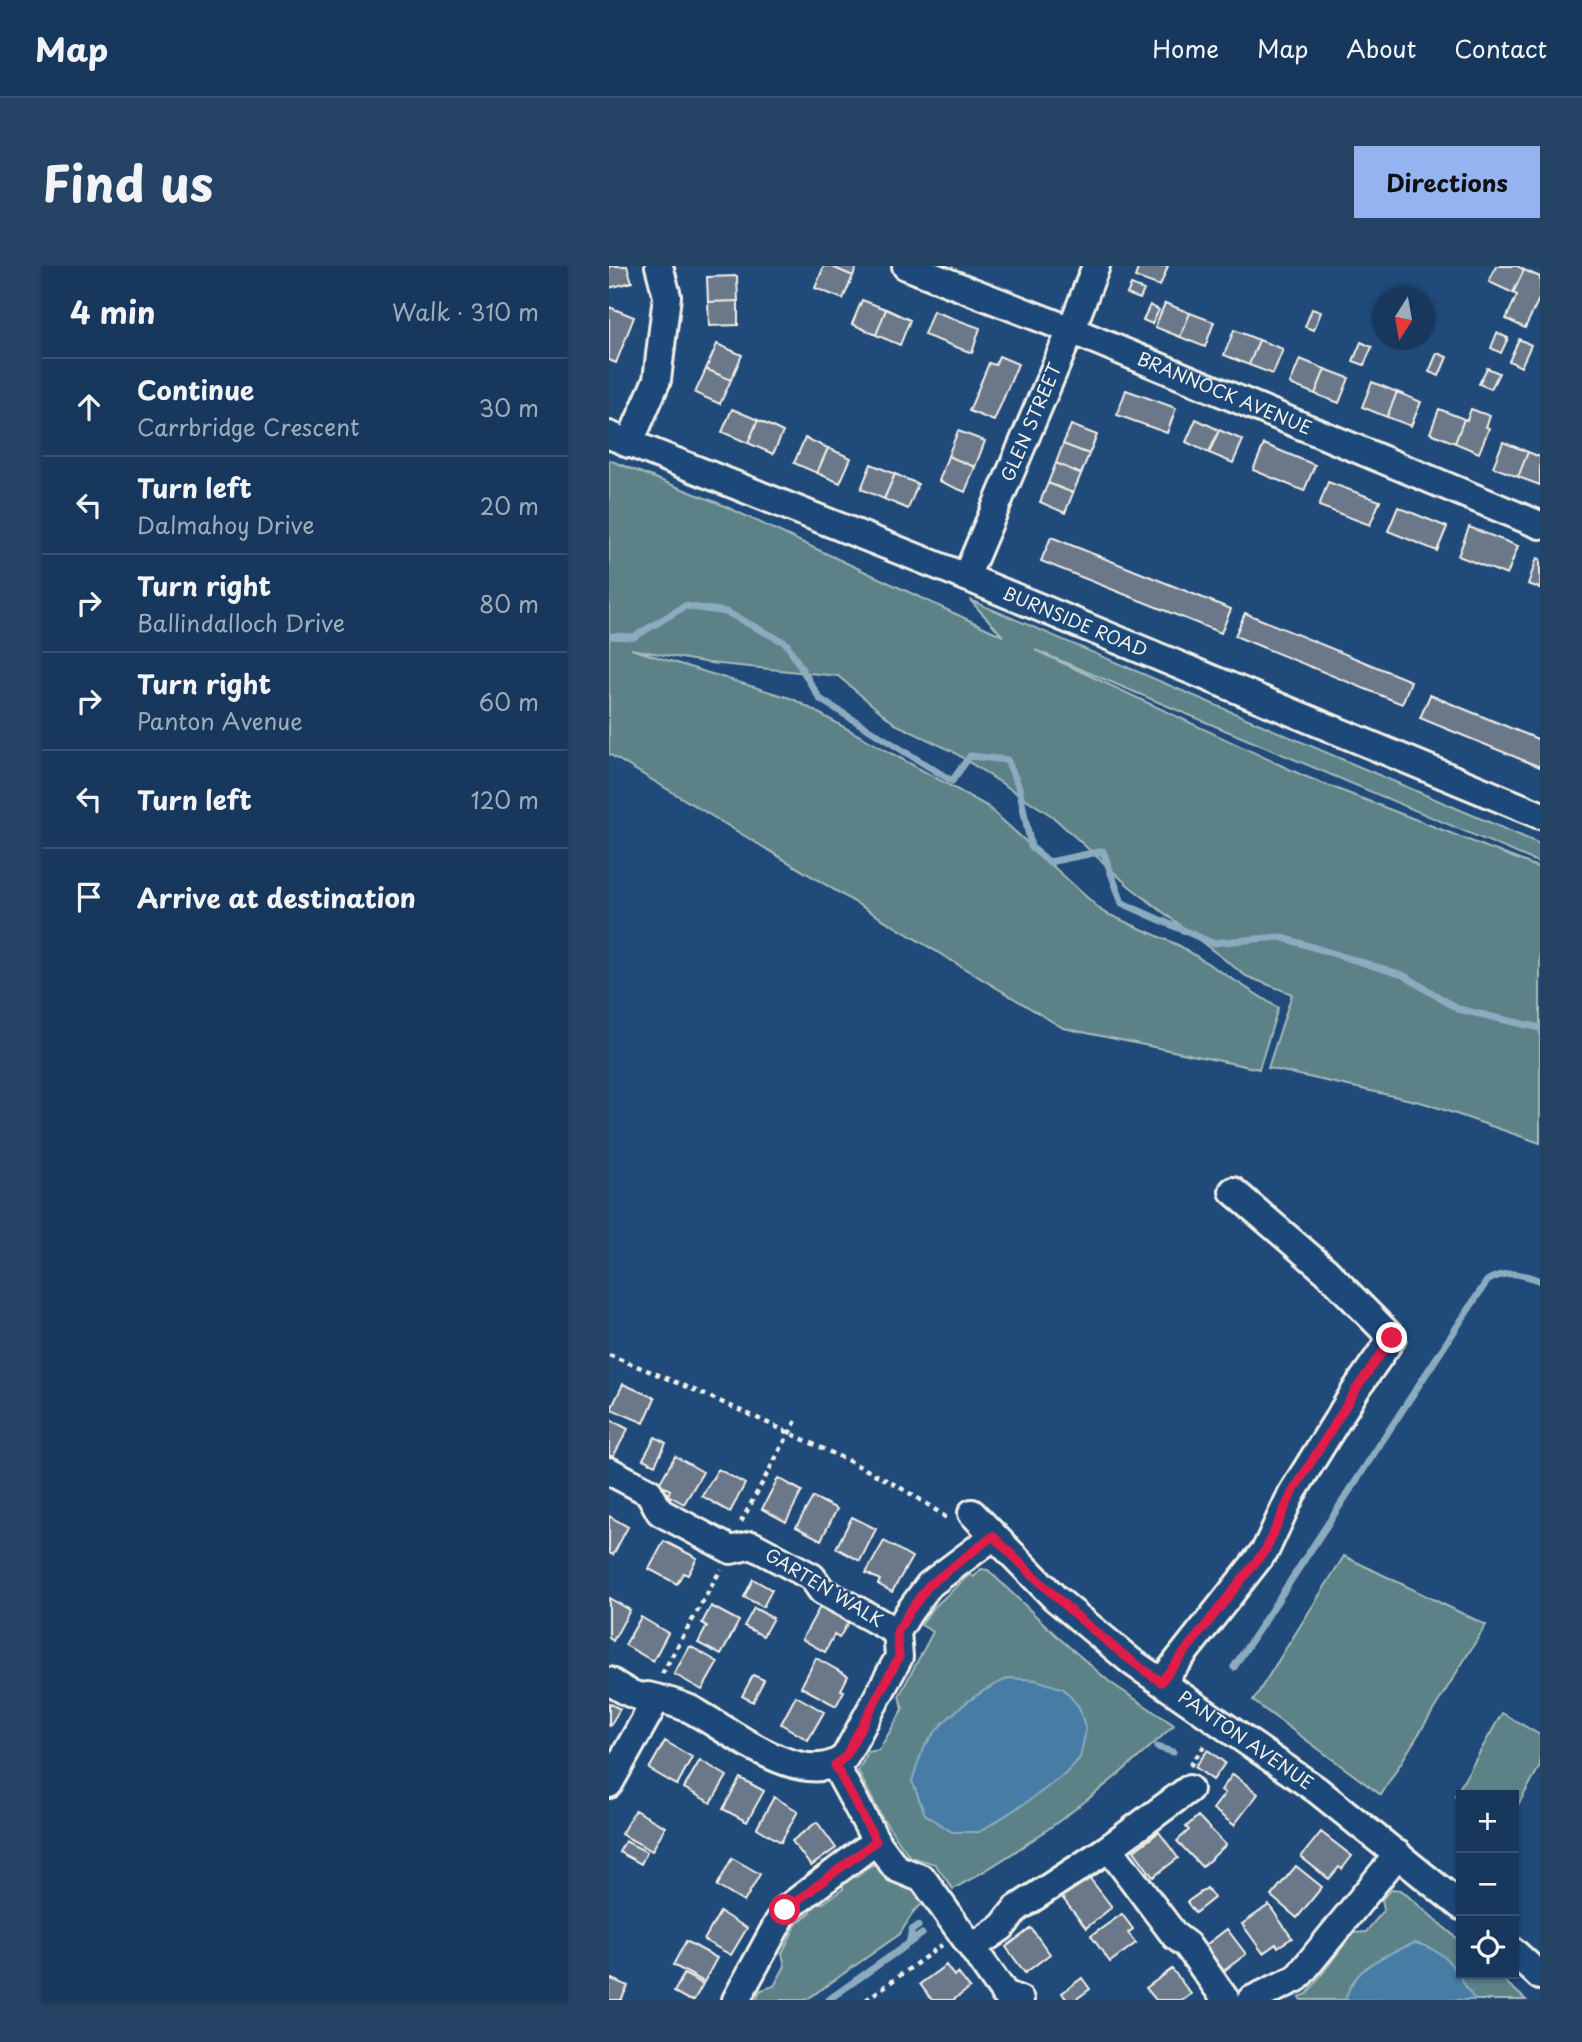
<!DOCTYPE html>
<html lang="en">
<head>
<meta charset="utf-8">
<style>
	body { margin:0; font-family:"Playpen Sans",sans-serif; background:#244365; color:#f1f3f6 }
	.controls { position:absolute; right:21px; bottom:21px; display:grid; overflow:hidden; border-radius:0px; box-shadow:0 2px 5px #0004 }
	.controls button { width:63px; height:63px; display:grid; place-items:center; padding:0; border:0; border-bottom:2px solid #365272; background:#17385c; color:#f1f3f6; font:35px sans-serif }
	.compass { position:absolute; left:763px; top:21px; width:63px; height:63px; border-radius:50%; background:#17385c; box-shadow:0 2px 5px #0004; rotate:191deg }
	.stop { position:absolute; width:21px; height:21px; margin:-16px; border:5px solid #e11d48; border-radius:50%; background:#fff }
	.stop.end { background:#e11d48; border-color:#fff; box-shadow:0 2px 7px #0008 }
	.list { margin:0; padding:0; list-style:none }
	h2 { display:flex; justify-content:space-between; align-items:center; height:91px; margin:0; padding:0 28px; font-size:30px }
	h2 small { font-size:23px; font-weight:400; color:#9eacbb }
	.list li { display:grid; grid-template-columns:46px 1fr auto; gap:21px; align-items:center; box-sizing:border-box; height:98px; padding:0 28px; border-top:2px solid #365272 }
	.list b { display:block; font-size:26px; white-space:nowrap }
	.list p { margin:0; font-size:23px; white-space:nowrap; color:#9eacbb }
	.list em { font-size:23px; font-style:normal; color:#9eacbb }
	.icon { flex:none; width:38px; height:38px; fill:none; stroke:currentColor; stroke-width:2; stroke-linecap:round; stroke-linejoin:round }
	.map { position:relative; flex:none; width:931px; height:1734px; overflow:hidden; border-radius:0px }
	header { display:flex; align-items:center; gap:42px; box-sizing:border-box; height:98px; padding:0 35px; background:#17385c; border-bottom:2px solid #365272 }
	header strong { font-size:33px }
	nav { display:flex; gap:38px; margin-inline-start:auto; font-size:24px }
	.intro { display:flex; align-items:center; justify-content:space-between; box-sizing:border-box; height:168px; padding:0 42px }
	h1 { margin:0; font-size:49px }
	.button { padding:18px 32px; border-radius:0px; background:#95b2f1; color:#111; font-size:24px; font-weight:700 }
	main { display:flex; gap:42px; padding:0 42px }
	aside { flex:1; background:#17385c; border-radius:0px; box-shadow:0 2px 5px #0004 }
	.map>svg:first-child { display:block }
	.green { fill:#5b8288; stroke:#a8bab8; stroke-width:2 }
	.water { fill:#477da4; stroke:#8cabbf; stroke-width:2 }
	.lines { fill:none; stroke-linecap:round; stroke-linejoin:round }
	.stream { stroke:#8cabbf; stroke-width:7 }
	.building { fill:#6b7889; stroke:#f4f1e8; stroke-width:2 }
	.street-casing { stroke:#f4f1e8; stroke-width:32 }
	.path { stroke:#f4f1e8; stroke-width:4.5; stroke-dasharray:5 5; stroke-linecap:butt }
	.street { stroke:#1f4a7a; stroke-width:26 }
	.route { stroke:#e11d48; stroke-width:9 }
	.labels { text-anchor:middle; stroke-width:5; stroke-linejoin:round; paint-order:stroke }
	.street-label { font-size:18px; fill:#f4f1e8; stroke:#1f4a7a }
</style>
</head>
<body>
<header>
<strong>Map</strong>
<nav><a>Home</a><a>Map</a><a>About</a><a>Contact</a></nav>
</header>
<div class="intro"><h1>Find us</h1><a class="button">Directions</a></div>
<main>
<aside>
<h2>4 min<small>Walk · 310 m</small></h2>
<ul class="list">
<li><svg class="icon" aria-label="ahead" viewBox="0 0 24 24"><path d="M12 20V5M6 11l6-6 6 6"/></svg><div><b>Continue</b><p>Carrbridge Crescent</p></div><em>30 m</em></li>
<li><svg class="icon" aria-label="left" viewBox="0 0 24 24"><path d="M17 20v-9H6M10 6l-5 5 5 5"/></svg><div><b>Turn left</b><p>Dalmahoy Drive</p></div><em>20 m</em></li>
<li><svg class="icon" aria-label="right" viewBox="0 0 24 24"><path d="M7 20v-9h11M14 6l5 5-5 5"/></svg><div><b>Turn right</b><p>Ballindalloch Drive</p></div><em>80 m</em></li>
<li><svg class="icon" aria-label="right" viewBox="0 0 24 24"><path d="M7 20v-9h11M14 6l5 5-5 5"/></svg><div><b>Turn right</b><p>Panton Avenue</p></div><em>60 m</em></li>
<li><svg class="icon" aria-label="left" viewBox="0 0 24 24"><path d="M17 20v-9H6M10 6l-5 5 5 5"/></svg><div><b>Turn left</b></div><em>120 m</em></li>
<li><svg class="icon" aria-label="arrive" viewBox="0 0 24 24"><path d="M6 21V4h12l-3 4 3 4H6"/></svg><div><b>Arrive at destination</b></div></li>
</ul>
</aside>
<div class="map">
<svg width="931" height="1734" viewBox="0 0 931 1734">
	<rect width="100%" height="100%" fill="#1f4a7a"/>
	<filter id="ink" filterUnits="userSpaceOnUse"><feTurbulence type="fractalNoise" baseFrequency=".0143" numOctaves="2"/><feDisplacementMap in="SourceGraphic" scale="14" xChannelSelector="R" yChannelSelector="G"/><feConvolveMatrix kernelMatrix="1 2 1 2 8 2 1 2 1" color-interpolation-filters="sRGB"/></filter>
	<g filter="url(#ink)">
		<path class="green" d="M 0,194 L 109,237 L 394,370 L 361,334 L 931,578 L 931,597 L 426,384 L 695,510 L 931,602 L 931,877 L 815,837 L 659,802 L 683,728 L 637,710 L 520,620 L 443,550 L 343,485 L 286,458 L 229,410 L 100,397 L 22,383 L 184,433 L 378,540 L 494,646 L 571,680 L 669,742 L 650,803 L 454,762 L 0,488 Z
			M 735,1290 L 877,1359 L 772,1529 L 644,1435 Z
			M 372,1303 L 379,1304 L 450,1372 L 502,1417 L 565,1459 C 499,1521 423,1580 344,1623 L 326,1598 L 301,1591 L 272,1550 L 249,1505 L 259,1486 L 270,1484 L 294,1443 L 290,1430 L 324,1366 L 312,1359 L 322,1344 L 361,1308 L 365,1311 Z
			M 893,1447 L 931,1469 L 931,1500 L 905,1546 L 905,1529 L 852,1529 L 852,1534 L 846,1530 Z
			M 262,1599 C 284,1599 305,1619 317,1635 L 305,1645 L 291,1668 L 197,1734 L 147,1734 L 152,1724 L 165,1720 L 176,1700 L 173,1687 L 188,1657 L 202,1646 L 202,1638 L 205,1635 L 214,1637 L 234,1623 L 235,1613 L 240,1609 L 248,1611 Z
			M 783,1623 L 792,1624 L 852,1676 L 852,1708 L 888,1708 L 917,1734 L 692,1734 L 690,1731 L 698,1728 L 744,1667 L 757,1666 L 775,1644 L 773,1633 Z"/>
		<path class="water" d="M 400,1412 L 427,1414 L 455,1423 L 470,1441 L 477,1464 L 471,1492 L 456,1508 L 421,1534 L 370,1566 L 343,1566 L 316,1548 L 303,1515 C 307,1503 311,1488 317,1478 C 338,1448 368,1426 400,1412 Z
			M 806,1677 C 843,1686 845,1706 866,1734 L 736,1734 C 745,1700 776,1689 806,1677 Z"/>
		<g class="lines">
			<path class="stream" d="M 0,370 L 25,371 L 76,340 L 117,346 L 177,377 L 211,433 L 343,515 L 361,490 L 398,494 L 410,521 L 422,581 L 440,596 L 494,585 L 513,637 L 603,677 L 671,671 L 794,709 L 849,743 L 931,762
				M 625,1401 L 878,1015 C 896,1004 912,1007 931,1015
				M 548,1481 L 564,1486
				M 300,1677 L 303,1664 L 309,1660
				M 219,1734 L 313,1668"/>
		</g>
		<path class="building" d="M 0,0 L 18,0 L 23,16 L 0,22 Z
			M 215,0 L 221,0 L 244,10 L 234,33 L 206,22 Z
			M 221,0 L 248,0 L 244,10 Z
			M 530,0 L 559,0 L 551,20 L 526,11 Z
			M 887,0 L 908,0 L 915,4 L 904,27 L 880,16 Z
			M 915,4 L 931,11 L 931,31 L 916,62 L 897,53 L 908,29 L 904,27 Z
			M 128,10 L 129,35 L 99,36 L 98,11 Z
			M 522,19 L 535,24 L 531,33 L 518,28 Z
			M 253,34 L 277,43 L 267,69 L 243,58 Z
			M 129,35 L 129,59 L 100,60 L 99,36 Z
			M 556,37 L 581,47 L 571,71 L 546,61 Z
			M 541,39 L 550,44 L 543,58 L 534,54 Z
			M 0,41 L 25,51 L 7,97 L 0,94 Z
			M 277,43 L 301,54 L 291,79 L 267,69 Z
			M 703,43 L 712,46 L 705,64 L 696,61 Z
			M 324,45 L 371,62 L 363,87 L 315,69 Z
			M 581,47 L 605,56 L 596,81 L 571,71 Z
			M 625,64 L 650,74 L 640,99 L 615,89 Z
			M 888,67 L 899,72 L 892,87 L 882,82 Z
			M 910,73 L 922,79 L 912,101 L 900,95 Z
			M 650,74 L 674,83 L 664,108 L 640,99 Z
			M 752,76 L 763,81 L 755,99 L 744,95 Z
			M 108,78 L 133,89 L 122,114 L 97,103 Z
			M 828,87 L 838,91 L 830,110 L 820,106 Z
			M 390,90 L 409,98 L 385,155 L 360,145 L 380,97 L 386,99 Z
			M 691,93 L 716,103 L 706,128 L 681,118 Z
			M 878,102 L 890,107 L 882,123 L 870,118 Z
			M 97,103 L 122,114 L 111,138 L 86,127 Z
			M 716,103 L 740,112 L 730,137 L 706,128 Z
			M 763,116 L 788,126 L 778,151 L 753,141 Z
			M 517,124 L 567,142 L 558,167 L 508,149 Z
			M 788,126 L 812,136 L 802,160 L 778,151 Z
			M 123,143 L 149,154 L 139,177 L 113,166 Z
			M 830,143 L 855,153 L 846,177 L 821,167 Z
			M 862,143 L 881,150 L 877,161 L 880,162 L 870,187 L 846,177 L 855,153 L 858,154 Z
			M 587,153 L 610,164 L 600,187 L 577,176 Z
			M 149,154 L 174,166 L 164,188 L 139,177 Z
			M 462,159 L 488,169 L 480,188 L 454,178 Z
			M 610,164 L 634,174 L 624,197 L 600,187 Z
			M 349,165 L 376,175 L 366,201 L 339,190 Z
			M 196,172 L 219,182 L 208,207 L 185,197 Z
			M 894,176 L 919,186 L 909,211 L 884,201 Z
			M 454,178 L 480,188 L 472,208 L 447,197 Z
			M 655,178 L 706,199 L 695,225 L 644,204 Z
			M 219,182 L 242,192 L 231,217 L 208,207 Z
			M 919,186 L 931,191 L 931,219 L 909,211 Z
			M 339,190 L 366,201 L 356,226 L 330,215 Z
			M 447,197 L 472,208 L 464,227 L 439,217 Z
			M 262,198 L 286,208 L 275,233 L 252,223 Z
			M 286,208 L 309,218 L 299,243 L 275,233 Z
			M 719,216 L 771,235 L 761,259 L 710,240 Z
			M 439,217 L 464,227 L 456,247 L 431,236 Z
			M 789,241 L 838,261 L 828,285 L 779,265 Z
			M 860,261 L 909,280 L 898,309 L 849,290 Z
			M 442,271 L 622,343 L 612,367 L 432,295 Z
			M 928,292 L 931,293 L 931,322 L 919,318 Z
			M 636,347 L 802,415 L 793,438 L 626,370 Z
			M 821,429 L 931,474 L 931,501 L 811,452 Z
			M 14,1118 L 46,1132 L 35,1157 L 2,1143 Z
			M 0,1153 L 19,1163 L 4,1191 L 0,1189 Z
			M 46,1171 L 57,1177 L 46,1199 L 34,1193 Z
			M 66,1190 L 94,1206 L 75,1238 L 59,1229 L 61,1224 L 50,1218 Z
			M 109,1203 L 136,1218 L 121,1246 L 93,1230 Z
			M 169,1212 L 193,1225 L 177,1256 L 153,1243 Z
			M 204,1231 L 228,1243 L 212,1274 L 187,1261 Z
			M 0,1250 L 19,1261 L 4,1289 L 0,1287 Z
			M 243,1251 L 267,1263 L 251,1295 L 227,1282 Z
			M 55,1275 L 88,1292 L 79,1309 L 74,1307 L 68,1318 L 40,1303 Z
			M 275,1275 L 303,1291 L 283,1326 L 269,1318 L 271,1314 L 257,1307 Z
			M 144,1313 L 163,1324 L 154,1341 L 135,1331 Z
			M 0,1332 L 21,1344 L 4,1375 L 0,1372 Z
			M 212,1339 L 240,1355 L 230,1372 L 225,1369 L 216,1386 L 193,1373 Z
			M 102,1340 L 130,1355 L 112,1389 L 89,1377 L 98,1360 L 93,1357 Z
			M 145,1342 L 164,1352 L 154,1370 L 135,1360 Z
			M 32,1351 L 59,1367 L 44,1395 L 16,1379 Z
			M 81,1380 L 109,1396 L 93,1424 L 65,1408 Z
			M 207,1392 L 239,1410 L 232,1424 L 235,1425 L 227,1440 L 192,1421 Z
			M 144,1409 L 155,1414 L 144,1436 L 133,1430 Z
			M 187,1430 L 215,1446 L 199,1474 L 172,1458 Z
			M 0,1437 L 11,1443 L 1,1460 L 0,1459 Z
			M 56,1475 L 83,1491 L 68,1519 L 40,1503 Z
			M 599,1484 L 616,1497 L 604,1514 L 586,1501 Z
			M 91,1494 L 118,1510 L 102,1537 L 75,1522 Z
			M 624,1508 L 649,1528 L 625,1559 L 604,1543 L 616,1527 L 612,1524 Z
			M 131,1512 L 155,1525 L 138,1556 L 114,1543 Z
			M 165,1531 L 189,1545 L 172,1576 L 148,1562 Z
			M 26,1544 L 56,1561 L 43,1585 L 12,1568 Z
			M 589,1550 L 617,1579 L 593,1601 L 568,1575 L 580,1564 L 577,1561 Z
			M 208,1556 L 227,1582 L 202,1600 L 183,1575 Z
			M 550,1566 L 569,1592 L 544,1611 L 525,1585 Z
			M 712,1566 L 743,1590 L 733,1603 L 730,1601 L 720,1613 L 692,1591 Z
			M 16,1575 L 38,1586 L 32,1598 L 10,1586 Z
			M 123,1592 L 151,1608 L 135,1636 L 108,1620 Z
			M 687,1600 L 713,1621 L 688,1652 L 662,1630 Z
			M 479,1610 L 503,1641 L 477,1662 L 452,1630 Z
			M 598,1622 L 605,1632 L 586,1647 L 578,1636 Z
			M 660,1639 L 683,1672 L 669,1681 L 667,1678 L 654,1687 L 633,1658 Z
			M 111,1646 L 138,1662 L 122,1689 L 95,1674 Z
			M 513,1648 L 524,1663 L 519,1667 L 527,1677 L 501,1696 L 482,1670 Z
			M 422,1662 L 441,1688 L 416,1707 L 397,1681 Z
			M 618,1663 L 637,1688 L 612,1707 L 593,1682 Z
			M 77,1675 L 108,1692 L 95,1716 L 64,1699 Z
			M 337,1699 L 345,1710 L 349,1707 L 361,1722 L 344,1734 L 323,1734 L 311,1718 Z
			M 563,1703 L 582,1728 L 574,1734 L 547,1734 L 537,1722 Z
			M 75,1708 L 94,1718 L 85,1734 L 80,1734 L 65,1726 Z
			M 0,1712 L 19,1720 L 12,1734 L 0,1734 Z
			M 473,1712 L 481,1723 L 466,1734 L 458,1734 L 453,1727 Z"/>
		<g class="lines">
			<defs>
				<g id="street">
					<path id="s1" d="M 297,0 L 462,64 L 931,259"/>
					<path id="s2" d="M 0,169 L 357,311 L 931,549"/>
					<path d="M 20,178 L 48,114 L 58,30 L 50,0"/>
					<path id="s3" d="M 357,311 L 462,64 L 487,0"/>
					<path d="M 0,1205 L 40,1226 L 51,1246 L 122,1284 L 143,1279 L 203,1311 L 213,1325 L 288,1366"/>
					<path id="s4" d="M 363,1247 L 446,1332 L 523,1396 L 708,1524 L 852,1640"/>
					<path d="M 0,1415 C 9,1420 19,1428 29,1430 C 30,1431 38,1430 39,1430 C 52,1433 69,1438 81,1443 C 120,1463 195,1526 236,1491 L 290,1391 L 288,1366 L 300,1346 L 320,1319 L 385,1270"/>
					<path d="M 552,1416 L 657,1283 L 683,1227 L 748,1122 L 783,1072 L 717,1005 L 624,925"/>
					<path d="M 226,1499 L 267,1575 L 287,1602 L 314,1613 L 396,1728 L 411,1734"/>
					<path d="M 0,1518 L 47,1434"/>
					<path d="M 500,1582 L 566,1670 L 578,1679 L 617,1734"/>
					<path d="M 364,1681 L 393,1661 L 407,1643 L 500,1582 L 580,1523"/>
					<path d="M 905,1686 L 931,1710"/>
					<path d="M 127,1734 L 176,1644 L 267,1575"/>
					<path d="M 642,1734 L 688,1712 L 789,1588"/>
				</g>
			</defs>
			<use href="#street" class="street-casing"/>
			<path class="path" d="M 0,1089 C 69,1116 136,1146 202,1177 C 250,1200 297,1221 339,1253
				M 132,1256 L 189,1151
				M 53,1408 L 112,1303
				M 581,1500 L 598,1476
				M 257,1734 L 333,1679"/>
			<use href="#street" class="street"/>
		</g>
	</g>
	<g class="lines" filter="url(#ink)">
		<path class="route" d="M 176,1644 L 267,1575 L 226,1499 L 236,1491 L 290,1391 L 288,1366 L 300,1346 L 320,1319 L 384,1270 C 437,1323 490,1374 552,1416 L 657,1283 L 683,1227 L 748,1122 L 783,1072"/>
	</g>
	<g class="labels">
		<g class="street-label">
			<text dy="6" stroke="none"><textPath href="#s1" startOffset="343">BRANNOCK AVENUE</textPath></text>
			<text dy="6" stroke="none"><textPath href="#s3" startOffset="168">GLEN STREET</textPath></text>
			<text dy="6" stroke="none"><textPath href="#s2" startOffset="502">BURNSIDE ROAD</textPath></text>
			<text transform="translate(215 1322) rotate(31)" y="6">GARTEN WALK</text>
			<text dy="6" stroke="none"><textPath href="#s4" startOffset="357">PANTON AVENUE</textPath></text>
		</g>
	</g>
</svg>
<div class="controls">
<button>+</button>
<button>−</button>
<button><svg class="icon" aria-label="locate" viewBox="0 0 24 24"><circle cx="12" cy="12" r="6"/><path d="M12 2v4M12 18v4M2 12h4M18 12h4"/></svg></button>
</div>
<svg class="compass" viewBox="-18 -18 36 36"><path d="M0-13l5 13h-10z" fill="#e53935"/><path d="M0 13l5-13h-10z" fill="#9eacbb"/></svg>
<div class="stop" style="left:176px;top:1644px"></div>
<div class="stop end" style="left:783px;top:1072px"></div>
</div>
</main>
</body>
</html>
